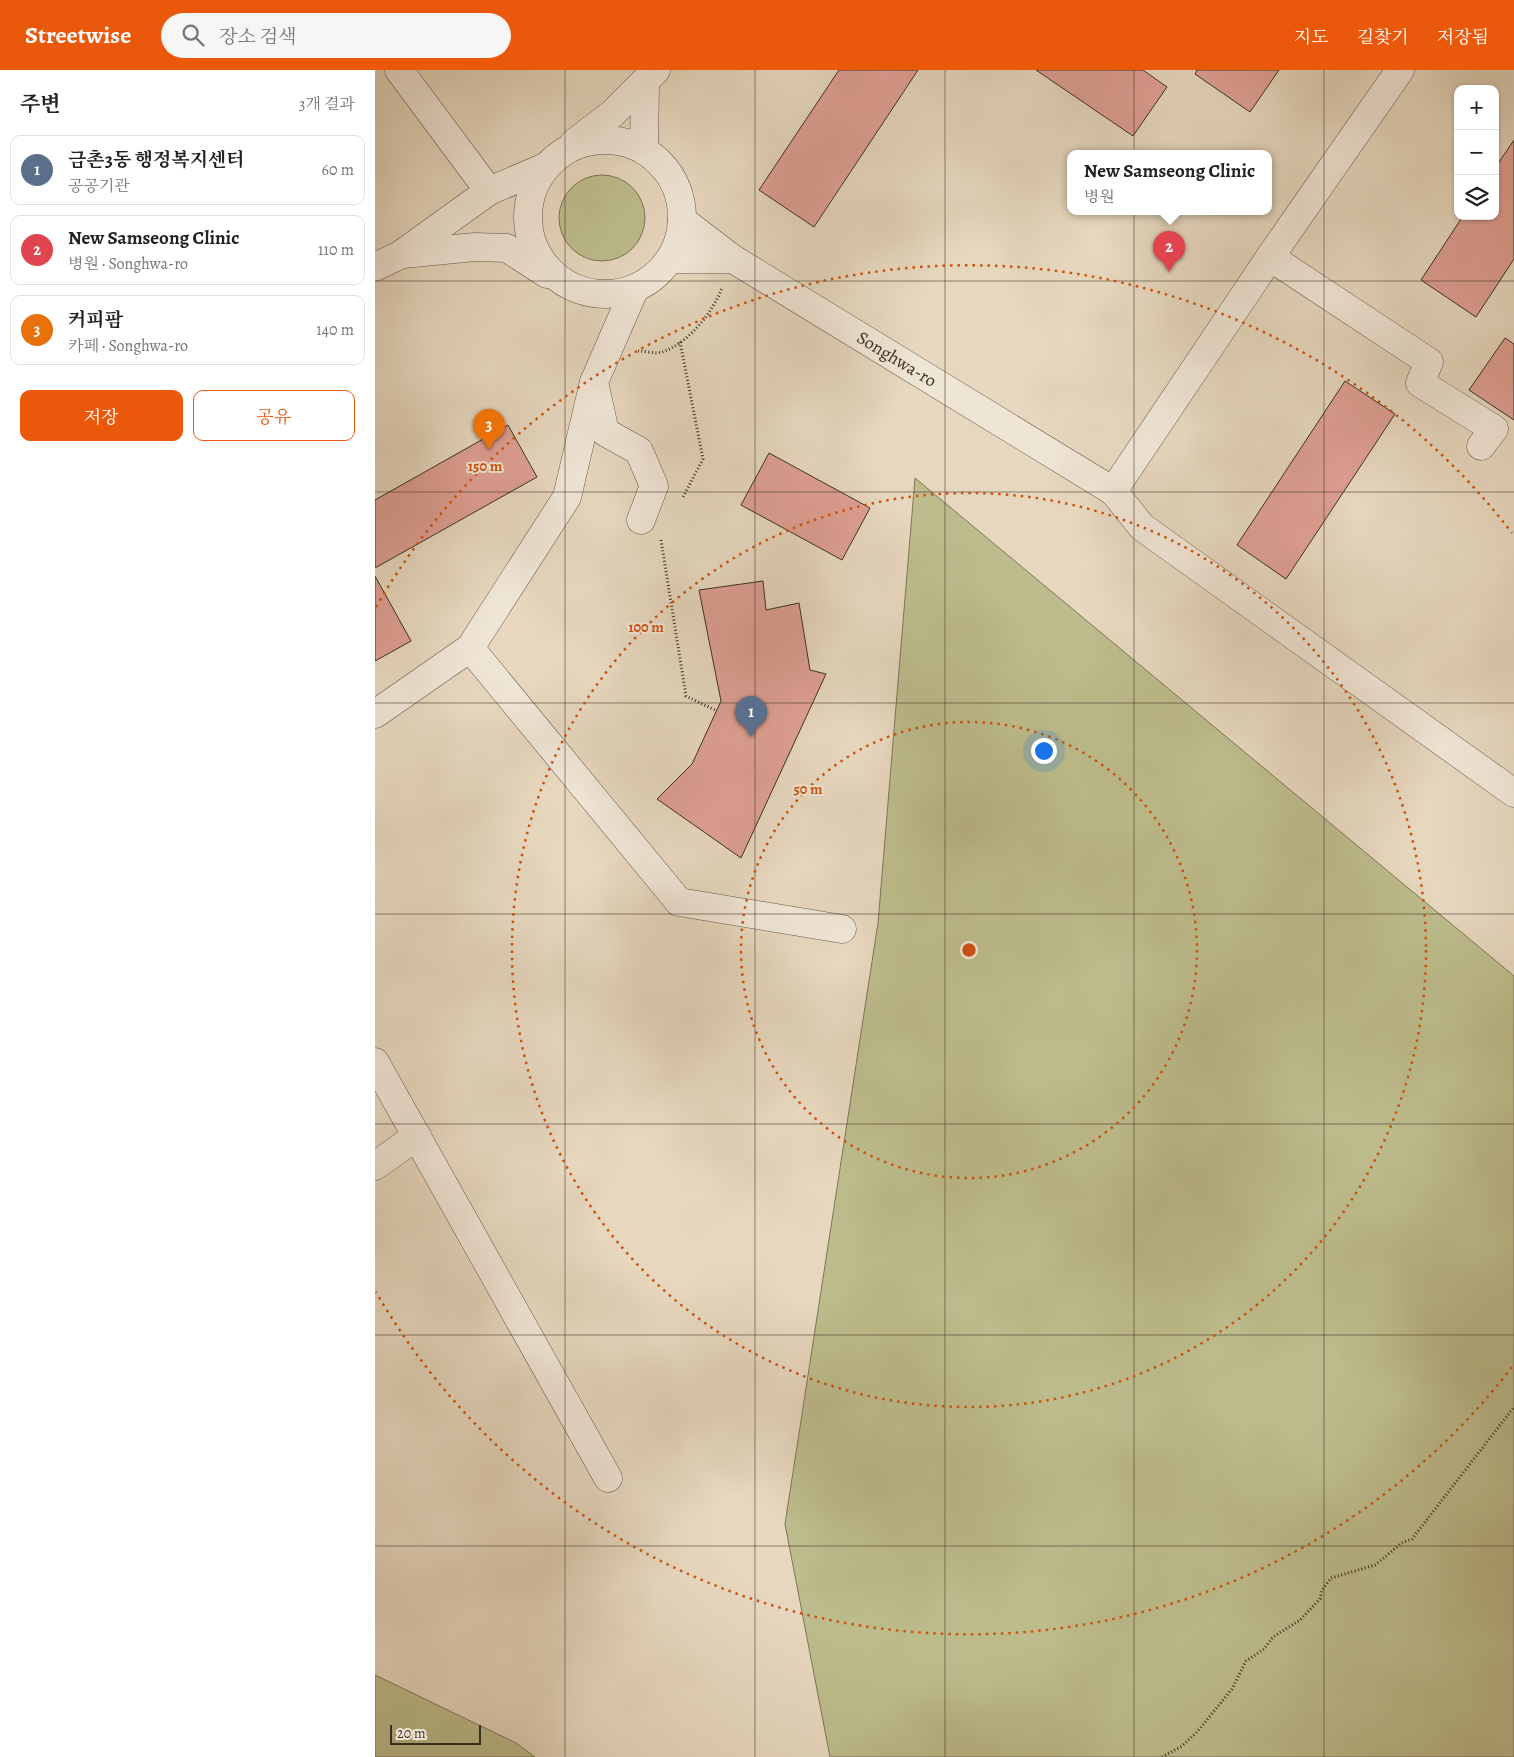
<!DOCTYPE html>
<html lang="ko">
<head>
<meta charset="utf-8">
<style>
	body { margin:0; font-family:Alegreya,"Noto Serif KR",serif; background:#f6f6f6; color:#222 }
	.controls { position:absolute; right:15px; top:15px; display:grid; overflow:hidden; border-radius:10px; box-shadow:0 1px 4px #0004 }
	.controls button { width:45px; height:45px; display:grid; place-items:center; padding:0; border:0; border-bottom:1px solid #e0e0e0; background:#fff; color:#222; font:25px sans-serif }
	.scale { position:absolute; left:15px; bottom:12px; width:91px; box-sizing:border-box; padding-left:5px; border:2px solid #3a3125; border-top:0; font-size:14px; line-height:18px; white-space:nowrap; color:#3a3125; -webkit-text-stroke:4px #efe5d5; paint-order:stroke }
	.you { position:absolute; left:668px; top:680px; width:18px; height:18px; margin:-12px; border:4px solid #fff; border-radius:50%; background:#1a73e8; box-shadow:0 0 0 8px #1a73e833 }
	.badge { display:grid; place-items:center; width:32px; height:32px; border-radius:50%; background:#ea580c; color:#fff; font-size:16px; font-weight:700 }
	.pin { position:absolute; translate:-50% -41px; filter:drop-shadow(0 1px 2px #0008) }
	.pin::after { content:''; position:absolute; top:26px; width:18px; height:15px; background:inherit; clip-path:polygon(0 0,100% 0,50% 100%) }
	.popup { position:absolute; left:692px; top:80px; width:205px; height:65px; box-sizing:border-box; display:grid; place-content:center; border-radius:10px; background:#fff; filter:drop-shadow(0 1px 4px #0005); font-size:16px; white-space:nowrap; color:#767676 }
	.popup b { font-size:19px; color:#222 }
	.popup::after { content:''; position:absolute; left:50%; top:100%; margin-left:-10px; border:10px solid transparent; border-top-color:#fff }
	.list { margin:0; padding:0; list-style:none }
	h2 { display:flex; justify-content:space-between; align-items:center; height:65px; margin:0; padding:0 20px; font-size:21px }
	h2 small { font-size:16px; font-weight:400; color:#767676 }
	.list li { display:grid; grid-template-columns:32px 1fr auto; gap:15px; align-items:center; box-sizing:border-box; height:70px; margin:0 10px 10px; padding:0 10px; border:1px solid #e0e0e0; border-radius:10px }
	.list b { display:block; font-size:19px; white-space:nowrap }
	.list p { margin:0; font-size:16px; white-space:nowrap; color:#767676 }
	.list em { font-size:16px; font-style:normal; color:#767676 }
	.actions { display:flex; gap:10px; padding:15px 20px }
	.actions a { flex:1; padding:11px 0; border:1px solid #ea580c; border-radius:10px; text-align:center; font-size:18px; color:#ea580c }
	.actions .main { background:#ea580c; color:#fff }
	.icon { flex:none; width:28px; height:28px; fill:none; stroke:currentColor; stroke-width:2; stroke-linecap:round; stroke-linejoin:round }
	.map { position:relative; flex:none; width:1139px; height:1687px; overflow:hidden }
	header { display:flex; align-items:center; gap:30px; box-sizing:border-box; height:70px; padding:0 25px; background:#ea580c; color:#fff }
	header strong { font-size:24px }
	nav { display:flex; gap:28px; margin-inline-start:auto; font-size:18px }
	.search { width:350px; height:45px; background:#f6f6f6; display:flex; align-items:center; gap:12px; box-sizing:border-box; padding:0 18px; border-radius:28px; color:#767676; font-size:19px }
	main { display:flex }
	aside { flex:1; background:#fff }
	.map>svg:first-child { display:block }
	.green { fill:#bdbc8c; stroke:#7c7658 }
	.building { fill:#de9f93; stroke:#3a3125 }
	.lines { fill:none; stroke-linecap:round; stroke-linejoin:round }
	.minor-casing { stroke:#655a4b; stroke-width:29 }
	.path { stroke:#3a3125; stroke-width:3; stroke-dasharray:1 2.5; stroke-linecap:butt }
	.minor { stroke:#efe5d5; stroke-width:28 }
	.grid { fill:none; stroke:#3a3125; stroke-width:1; stroke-opacity:0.55 }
	.ring { fill:none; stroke:#ce5310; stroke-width:2.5; stroke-dasharray:2.5 5 }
	.labels { text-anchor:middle; stroke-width:4; stroke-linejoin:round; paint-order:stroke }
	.street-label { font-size:18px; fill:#3a3125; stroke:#efe5d5 }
	.centre { fill:#ce5310; stroke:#efe5d5; stroke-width:2.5 }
	.ring-label { font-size:15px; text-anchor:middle; font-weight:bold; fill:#ce5310; stroke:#efe5d5; stroke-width:4; stroke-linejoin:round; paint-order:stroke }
</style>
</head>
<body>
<header>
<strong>Streetwise</strong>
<div class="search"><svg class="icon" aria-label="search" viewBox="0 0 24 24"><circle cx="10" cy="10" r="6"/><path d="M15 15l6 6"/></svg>장소 검색</div>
<nav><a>지도</a><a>길찾기</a><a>저장됨</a></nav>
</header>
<main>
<aside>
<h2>주변<small>3개 결과</small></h2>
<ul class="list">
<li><span class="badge" style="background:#5c6f8a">1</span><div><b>금촌3동 행정복지센터</b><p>공공기관</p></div><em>60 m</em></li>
<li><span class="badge" style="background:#e0444e">2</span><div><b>New Samseong Clinic</b><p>병원 · Songhwa-ro</p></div><em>110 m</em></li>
<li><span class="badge" style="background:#e8710a">3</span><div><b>커피팜</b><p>카페 · Songhwa-ro</p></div><em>140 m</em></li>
</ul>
<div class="actions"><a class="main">저장</a><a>공유</a></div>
</aside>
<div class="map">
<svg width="1139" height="1687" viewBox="0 0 1139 1687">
	<rect width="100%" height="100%" fill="#e6d7be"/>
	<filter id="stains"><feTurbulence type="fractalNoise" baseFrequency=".004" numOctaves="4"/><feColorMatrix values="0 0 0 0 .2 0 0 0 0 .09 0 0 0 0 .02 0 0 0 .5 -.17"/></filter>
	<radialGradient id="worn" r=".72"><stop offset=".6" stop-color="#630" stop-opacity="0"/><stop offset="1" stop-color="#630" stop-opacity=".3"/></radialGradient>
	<path class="green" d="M184 148a43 43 0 1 1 86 0a43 43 0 1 1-86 0Z
		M 540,408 L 1139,906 L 1139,1687 L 455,1687 L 410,1454 L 503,853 Z
		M 0,1605 L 141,1673 L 160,1687 L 0,1687 Z"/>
	<path class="building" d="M 464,0 L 543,0 L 439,157 L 384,120 Z
		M 661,0 L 768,0 L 792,17 L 758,66 Z
		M 822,0 L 904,0 L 875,42 L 820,4 Z
		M 1139,70 L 1139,189 L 1101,247 L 1046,210 L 1088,146 L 1120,146 L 1120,98 Z
		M 1130,268 L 1139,274 L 1139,350 L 1094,320 Z
		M 970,311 L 1020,344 L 911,509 L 862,475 Z
		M 133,355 L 162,407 L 0,498 L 0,430 Z
		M 394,383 L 495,438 L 467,490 L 366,435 Z
		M 0,506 L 36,571 L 0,591 Z
		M 388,511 L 391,540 L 424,533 L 435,600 L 451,604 L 366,788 L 282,729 L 317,694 L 346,631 L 324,520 Z"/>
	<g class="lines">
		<defs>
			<g id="minor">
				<path d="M 24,0 L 114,121"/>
				<path d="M 1025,0 L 895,187 L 738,421 L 767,457 L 1139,723"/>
				<circle cx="230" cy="147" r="77"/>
				<path d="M 199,73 L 237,44 L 281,0"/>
				<path d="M 269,80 L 270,13"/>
				<path d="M 307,150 L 358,189"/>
				<path d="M 28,184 L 100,177 L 132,178 L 172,204"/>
				<path d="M 895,187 L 1054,292 L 1045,313 L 1119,359 L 1106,376"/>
				<path id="s1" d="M 295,189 L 358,189 L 738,421"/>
				<path d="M 0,197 L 25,185 L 114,121 L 170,97"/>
				<path d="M 259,220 L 219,312 L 230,362 L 264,381 L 279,416 L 266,450"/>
				<path d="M 95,578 L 304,832 L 467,859"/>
				<path d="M 0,644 L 95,578 L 192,427 L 219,312"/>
				<path d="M 0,992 L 233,1408"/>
				<path d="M 0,1096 L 42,1066"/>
			</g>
		</defs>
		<use href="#minor" class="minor-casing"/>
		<path class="path" d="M 305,272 L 328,389 L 308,427
			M 263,281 C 270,281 280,284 287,282 C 313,274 338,242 347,218
			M 286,470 L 311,626 L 342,641
			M 787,1687 L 807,1676 L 822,1662 L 857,1619 L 871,1591 L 889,1579 L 898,1567 L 925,1550 L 945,1529 L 947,1520 L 956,1508 L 1000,1495 L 1028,1472 L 1037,1469 L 1139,1337"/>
		<use href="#minor" class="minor"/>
	</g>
	<path class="grid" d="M 190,0 L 190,1687M 380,0 L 380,1687M 570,0 L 570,1687M 759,0 L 759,1687M 949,0 L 949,1687M 0,211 L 1139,211M 0,422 L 1139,422M 0,633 L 1139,633M 0,844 L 1139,844M 0,1054 L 1139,1054M 0,1265 L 1139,1265M 0,1476 L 1139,1476"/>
	<g class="ring">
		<circle cx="594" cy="880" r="228"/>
		<circle cx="594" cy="880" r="457"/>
		<path d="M1137 1297A685 685 0 0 1 1 1222M1 537A685 685 0 0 1 1137 463"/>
	</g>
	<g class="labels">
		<g class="street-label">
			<text dy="6" stroke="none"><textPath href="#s1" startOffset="255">Songhwa-ro</textPath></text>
		</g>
	</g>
	<circle cx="594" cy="880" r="8" class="centre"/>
	<g class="ring-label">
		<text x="110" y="401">150 m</text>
		<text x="271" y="562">100 m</text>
		<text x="433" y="724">50 m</text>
	</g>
	<rect width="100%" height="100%" filter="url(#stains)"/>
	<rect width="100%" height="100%" fill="url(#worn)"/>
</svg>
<div class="controls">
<button>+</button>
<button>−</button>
<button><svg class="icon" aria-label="layers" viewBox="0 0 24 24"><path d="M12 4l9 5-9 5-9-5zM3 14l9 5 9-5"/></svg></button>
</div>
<div class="scale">20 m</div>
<div class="you"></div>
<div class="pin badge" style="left:376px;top:667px;background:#5c6f8a">1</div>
<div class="pin badge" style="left:794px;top:202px;background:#e0444e">2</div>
<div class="popup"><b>New Samseong Clinic</b>병원</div>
<div class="pin badge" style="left:114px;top:380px;background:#e8710a">3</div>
</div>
</main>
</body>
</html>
